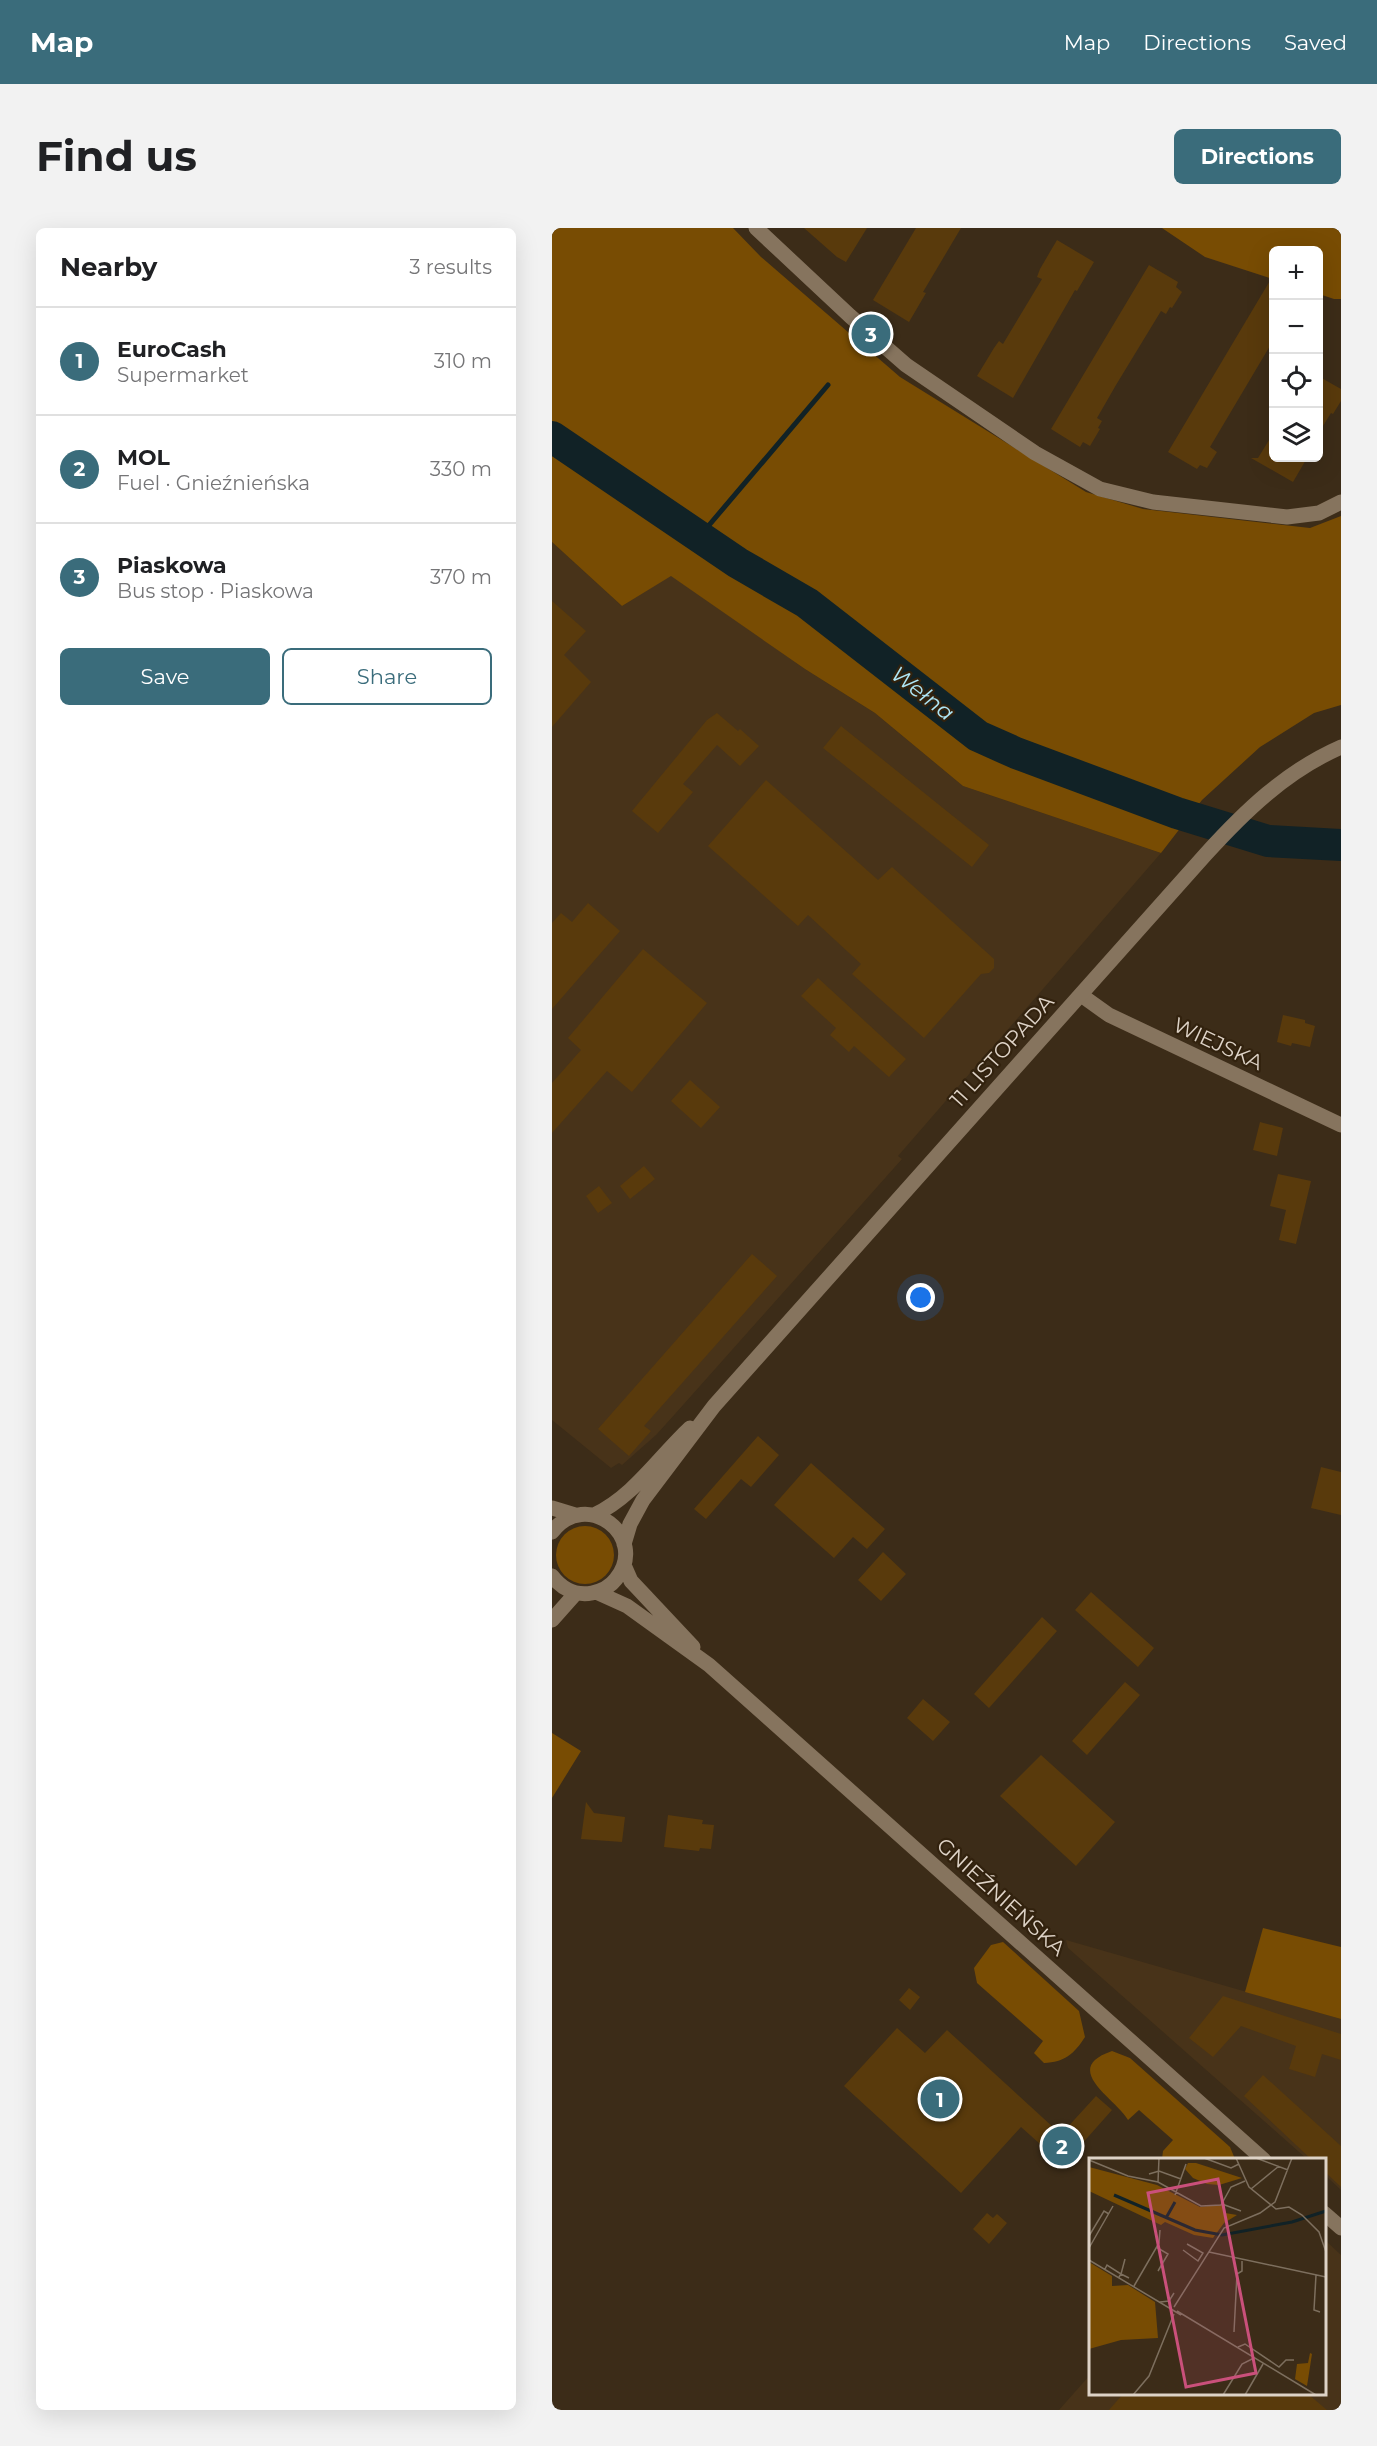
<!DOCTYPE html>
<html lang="en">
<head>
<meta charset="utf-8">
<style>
	body { margin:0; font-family:Montserrat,sans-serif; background:#f2f2f2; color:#202124 }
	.controls { position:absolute; right:18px; top:18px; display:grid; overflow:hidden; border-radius:9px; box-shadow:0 6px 24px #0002 }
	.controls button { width:54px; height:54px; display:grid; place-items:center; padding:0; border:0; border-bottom:2px solid #e0e0e0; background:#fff; color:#202124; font:30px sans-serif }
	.you { position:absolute; left:369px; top:1070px; width:21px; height:21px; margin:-15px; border:4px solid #fff; border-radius:50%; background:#1a73e8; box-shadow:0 0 0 9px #1a73e833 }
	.badge { display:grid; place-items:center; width:39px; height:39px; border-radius:50%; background:#3a6c7b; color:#fff; font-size:20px; font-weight:700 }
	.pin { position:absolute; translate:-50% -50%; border:3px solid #fff; box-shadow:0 2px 6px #0006 }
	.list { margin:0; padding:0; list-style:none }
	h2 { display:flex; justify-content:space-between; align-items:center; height:78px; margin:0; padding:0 24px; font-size:26px }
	h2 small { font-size:20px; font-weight:400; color:#757577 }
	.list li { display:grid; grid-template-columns:39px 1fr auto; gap:18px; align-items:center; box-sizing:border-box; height:108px; padding:0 24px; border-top:2px solid #e0e0e0 }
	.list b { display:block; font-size:22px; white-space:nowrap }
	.list p { margin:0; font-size:20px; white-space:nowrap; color:#757577 }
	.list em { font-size:20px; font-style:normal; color:#757577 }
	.actions { display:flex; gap:12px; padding:18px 24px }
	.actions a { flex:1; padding:14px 0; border:2px solid #3a6c7b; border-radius:9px; text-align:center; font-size:21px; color:#3a6c7b }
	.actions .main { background:#3a6c7b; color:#fff }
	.icon { flex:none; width:33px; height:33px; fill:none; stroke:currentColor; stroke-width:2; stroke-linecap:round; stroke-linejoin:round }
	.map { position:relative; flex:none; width:789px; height:2182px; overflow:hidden; border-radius:9px }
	header { display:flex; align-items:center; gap:36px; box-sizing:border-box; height:84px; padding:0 30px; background:#3a6c7b; color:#fff }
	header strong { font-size:28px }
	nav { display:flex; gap:33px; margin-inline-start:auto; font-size:21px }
	.intro { display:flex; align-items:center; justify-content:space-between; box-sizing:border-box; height:144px; padding:0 36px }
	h1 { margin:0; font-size:42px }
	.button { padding:15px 27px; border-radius:9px; background:#3a6c7b; color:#fff; font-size:21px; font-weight:700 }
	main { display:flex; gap:36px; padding:0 36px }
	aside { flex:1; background:#fff; border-radius:9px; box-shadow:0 6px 24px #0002 }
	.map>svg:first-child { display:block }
	.built { fill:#483319 }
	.green { fill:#784c03 }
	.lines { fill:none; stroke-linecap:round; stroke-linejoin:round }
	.stream { stroke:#112226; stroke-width:5 }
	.river { stroke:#112226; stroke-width:32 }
	.building { fill:#593a0c }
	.minor { stroke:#86745e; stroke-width:15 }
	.secondary { stroke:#86745e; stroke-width:15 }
	.labels { text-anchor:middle; stroke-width:4.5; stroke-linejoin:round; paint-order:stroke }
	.street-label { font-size:21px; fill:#ded3c7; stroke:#32220e }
	.water-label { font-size:22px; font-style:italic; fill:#aee6f6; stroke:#32220e }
	.inset-river { fill:none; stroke:#112226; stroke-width:3 }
	.inset-road { fill:none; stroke:#7d6f5e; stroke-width:1.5 }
	.view { fill:#ca507b; fill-opacity:0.15; stroke:#ca507b; stroke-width:3 }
	.inset-edge { fill:none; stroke:#ded3c7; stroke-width:3 }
</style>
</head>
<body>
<header>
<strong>Map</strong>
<nav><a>Map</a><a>Directions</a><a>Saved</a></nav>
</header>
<div class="intro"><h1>Find us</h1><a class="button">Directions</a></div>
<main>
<aside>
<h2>Nearby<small>3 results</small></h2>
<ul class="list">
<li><span class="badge">1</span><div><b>EuroCash</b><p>Supermarket</p></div><em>310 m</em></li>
<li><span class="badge">2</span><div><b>MOL</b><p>Fuel · Gnieźnieńska</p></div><em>330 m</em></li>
<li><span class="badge">3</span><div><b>Piaskowa</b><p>Bus stop · Piaskowa</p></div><em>370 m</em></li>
</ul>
<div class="actions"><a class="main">Save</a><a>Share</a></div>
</aside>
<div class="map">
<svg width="789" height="2182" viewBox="0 0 789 2182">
	<rect width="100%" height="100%" fill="#3c2c18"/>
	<path class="built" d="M 0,314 L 70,378 L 119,347 L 253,441 L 323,485 L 411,558 L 609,625 L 346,928 L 350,931 L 123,1186 L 104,1207 L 70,1237 L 67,1235 L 59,1240 L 0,1192 Z
		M 514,1712 L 789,1791 L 789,1962 L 773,1947 L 772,1932 L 755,1931 L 516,1720 Z
		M 773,2012 L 789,2027 L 789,2182 L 507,2182 L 538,2147 L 538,2166 L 772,2166 Z"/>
	<path class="green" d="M 0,0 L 181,0 L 209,29 L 348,149 L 534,264 L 591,281 L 758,300 L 789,288 L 789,477 L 762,485 L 708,519 L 650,572 L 609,625 L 411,558 L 323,485 L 253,441 L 119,348 L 70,378 L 0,314 Z
		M 610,0 L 789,0 L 789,71 L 782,71 L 767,66 L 766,22 L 722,22 L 721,51 L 653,29 Z
		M4 1327a29 29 0 1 1 58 0a29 29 0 1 1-58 0Z
		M 0,1505 L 29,1523 L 0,1570 Z
		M 711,1700 L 789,1719 L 789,1791 L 693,1764 Z
		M 451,1714 L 527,1783 L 533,1809 C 522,1826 513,1834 492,1835 L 482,1825 L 491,1813 L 425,1755 L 422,1740 L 439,1717 Z
		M 560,1823 L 578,1830 L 678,1919 L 683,1931 L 610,1931 L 611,1923 L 621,1912 L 587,1882 L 576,1892 C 563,1870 508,1841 560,1823 Z"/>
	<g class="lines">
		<path class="stream" d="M 147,309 L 276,157"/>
		<path class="river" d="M 0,209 L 186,335 L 255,375 L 426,508 L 464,525 L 625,585 L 716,613 L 789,617"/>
	</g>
	<path class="building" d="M 252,0 L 315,0 L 294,34 L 285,29 Z
		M 364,0 L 409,0 L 371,64 L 374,65 L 357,94 L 321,72 Z
		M 505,12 L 542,34 L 525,63 L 523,62 L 461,170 L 425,148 L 442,120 L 447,113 L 451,116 L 490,51 L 485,49 L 488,41 Z
		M 597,37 L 626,54 L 624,59 L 630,64 L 620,80 L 618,79 L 614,86 L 609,83 L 564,157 L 545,190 L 550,193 L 546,200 L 548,201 L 538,218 L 531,214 L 528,219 L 499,201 Z
		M 722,46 L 722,111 L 658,219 L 665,224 L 655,240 L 648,237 L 645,241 L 616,224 Z
		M 766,148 L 789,161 L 789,173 L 781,186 L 779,185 L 766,206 Z
		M 722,204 L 722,230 L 755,230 L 741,254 L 699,230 L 706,230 Z
		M 0,373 L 34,403 L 12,427 L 39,454 L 0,499 Z
		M 165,485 L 186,503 L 188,501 L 207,518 L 188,538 L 165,517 L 131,556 L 141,564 L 106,605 L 80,583 L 155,492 Z
		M 289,498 L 437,617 L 420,639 L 271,520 Z
		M 214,552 L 326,652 L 340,639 L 442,731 L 442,740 L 437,745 L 429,746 L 372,810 L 300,746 L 309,736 L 256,687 L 246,698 L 156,618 Z
		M 36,675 L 68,703 L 0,781 L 0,695 L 9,685 L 20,694 Z
		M 91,721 L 155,775 L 80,864 L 55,843 L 0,905 L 0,855 L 29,822 L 16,810 Z
		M 266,750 L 354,831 L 337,849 L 302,818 L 297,824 L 278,807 L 284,800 L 249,768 Z
		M 731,787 L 753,792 L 753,795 L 763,798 L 758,819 L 740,815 L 739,818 L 725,814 Z
		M 138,852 L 168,879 L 149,900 L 119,873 Z
		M 708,894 L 731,900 L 725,928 L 701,922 Z
		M 92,938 L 103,951 L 78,971 L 68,958 Z
		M 726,946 L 759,953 L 744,1016 L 727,1012 L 734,982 L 718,978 Z
		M 47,958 L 60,975 L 46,985 L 34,968 Z
		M 200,1026 L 225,1048 L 92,1198 L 99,1203 L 77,1228 L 46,1201 Z
		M 206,1208 L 227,1227 L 199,1259 L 189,1251 L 154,1291 L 142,1281 Z
		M 259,1235 L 333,1301 L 315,1321 L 301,1309 L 282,1330 L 222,1277 Z
		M 769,1239 L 789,1244 L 789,1287 L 759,1280 Z
		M 331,1324 L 354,1346 L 329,1373 L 306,1352 Z
		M 539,1364 L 602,1420 L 586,1439 L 523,1382 Z
		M 490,1389 L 505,1403 L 437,1480 L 422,1466 Z
		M 573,1454 L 588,1467 L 535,1527 L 520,1513 Z
		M 371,1471 L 398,1494 L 381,1513 L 355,1490 Z
		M 489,1527 L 563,1594 L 524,1638 L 448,1568 Z
		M 34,1574 L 42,1585 L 73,1589 L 70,1614 L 29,1611 Z
		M 116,1587 L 151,1592 L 150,1596 L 162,1597 L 159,1621 L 148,1620 L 147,1623 L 112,1619 Z
		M 357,1760 L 368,1769 L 358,1782 L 347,1772 Z
		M 671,1768 L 789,1806 L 789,1832 L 770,1826 L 763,1849 L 737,1841 L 744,1818 L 689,1798 L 661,1829 L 637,1810 Z
		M 345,1800 L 373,1825 L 395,1802 L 502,1900 L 505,1897 L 512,1903 L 544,1868 L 560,1882 L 528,1918 L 532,1921 L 515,1940 L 469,1899 L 409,1965 L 292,1858 Z
		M 711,1847 L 789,1918 L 789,1959 L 772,1943 L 772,1932 L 760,1932 L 692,1868 Z
		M 435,1985 L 441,1990 L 445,1986 L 455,1995 L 437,2016 L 421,2001 Z
		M 571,2166 L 756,2166 L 775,2182 L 557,2182 Z"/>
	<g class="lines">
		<path class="minor" d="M 204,0 L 298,88 L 354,137 L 483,225 L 548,261 L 601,274 L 735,289 L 767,285 L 789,274
			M 529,767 L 557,787 L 789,897"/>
		<path class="secondary" d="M 0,1280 L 23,1287
			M 42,1287 C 81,1269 107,1229 138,1200
			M 0,1304 C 34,1259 98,1309 64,1351 C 58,1359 50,1363 40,1365 C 24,1368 10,1361 0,1348
			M 72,1316 L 78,1296 L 91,1272 L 162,1178 L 653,627 C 692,584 734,543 789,519
			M 72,1337 L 79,1353 L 141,1419
			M 44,1364 L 75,1378 L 157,1437 L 712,1932
			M 0,1392 L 24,1365
			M 772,1985 L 789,2000"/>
	</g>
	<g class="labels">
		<g class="street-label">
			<text transform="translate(666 816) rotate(25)" y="7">WIEJSKA</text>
			<text transform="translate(450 823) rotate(-48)" y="7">11 LISTOPADA</text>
			<text transform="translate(449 1669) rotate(42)" y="7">GNIEŹNIEŃSKA</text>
		</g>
		<g class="water-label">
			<text transform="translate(371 465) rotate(38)" y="8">Wełna</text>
		</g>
	</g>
	<g transform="translate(537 1930)">
		<rect width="237" height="237" fill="#3c2c18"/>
		<path d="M 99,5 L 107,5 L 153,20 L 130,27 L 118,26 L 104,20 L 96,11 ZM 0,9 L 68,27 L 111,49 L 136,46 L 136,55 L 148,57 L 135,65 L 124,80 L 105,77 L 76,64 L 72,67 L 0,33 ZM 0,104 L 23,118 L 23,128 L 39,127 L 66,144 L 69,180 L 32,182 L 0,191 ZM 221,195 L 223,196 L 218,228 L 206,221 L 208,206 L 219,205 Z" fill="#784c03"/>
		<path class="inset-river" d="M 25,37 L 106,72 L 133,77 L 203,64 L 237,53M 77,60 L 86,44"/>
		<path class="inset-road" d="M 115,0 L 142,10 L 150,6M 147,0 L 160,29 L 187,51 L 200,49 L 213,57 L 230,74 L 237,94M 167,0 L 199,12M 0,2 L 39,18 L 69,24 L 112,48 L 132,47 L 142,29 L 156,23M 60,16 L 70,13 L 92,21M 69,24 L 70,0M 162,31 L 190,8M 86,37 L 97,6M 133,46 L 152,53M 0,78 L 15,53 L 20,56M 67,89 L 79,96 L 69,113M 0,90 L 24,48M 94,92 L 109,103 L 114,95 L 98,86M 120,94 L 237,119M 36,101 L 32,116 L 40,120M 0,102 L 92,157M 16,111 L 18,107 L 32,116 L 30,119M 227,117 L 225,152 L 231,154M 45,128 L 70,85 L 71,72M 71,144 L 80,143 L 85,135M 85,149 L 135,70 L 171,55 L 186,44 L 203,0M 88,153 L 227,237M 145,174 L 148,116 L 153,113 L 153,103M 149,189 L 156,186 L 190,209 L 197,202 L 205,202M 44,237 L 60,218 L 85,156M 134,237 L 153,206 L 165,200M 156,237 L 174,206"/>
		<path class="view" d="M 129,21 L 167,215 L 97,229 L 59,35 Z"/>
		<rect width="237" height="237" class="inset-edge"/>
	</g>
</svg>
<div class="controls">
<button>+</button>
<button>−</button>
<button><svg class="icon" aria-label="locate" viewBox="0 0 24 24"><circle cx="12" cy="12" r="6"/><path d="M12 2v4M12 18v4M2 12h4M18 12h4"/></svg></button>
<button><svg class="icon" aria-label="layers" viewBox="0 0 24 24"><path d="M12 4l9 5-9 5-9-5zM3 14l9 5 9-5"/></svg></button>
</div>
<div class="you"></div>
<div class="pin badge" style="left:388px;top:1871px">1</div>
<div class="pin badge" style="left:510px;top:1918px">2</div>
<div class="pin badge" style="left:319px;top:106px">3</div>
</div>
</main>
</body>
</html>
